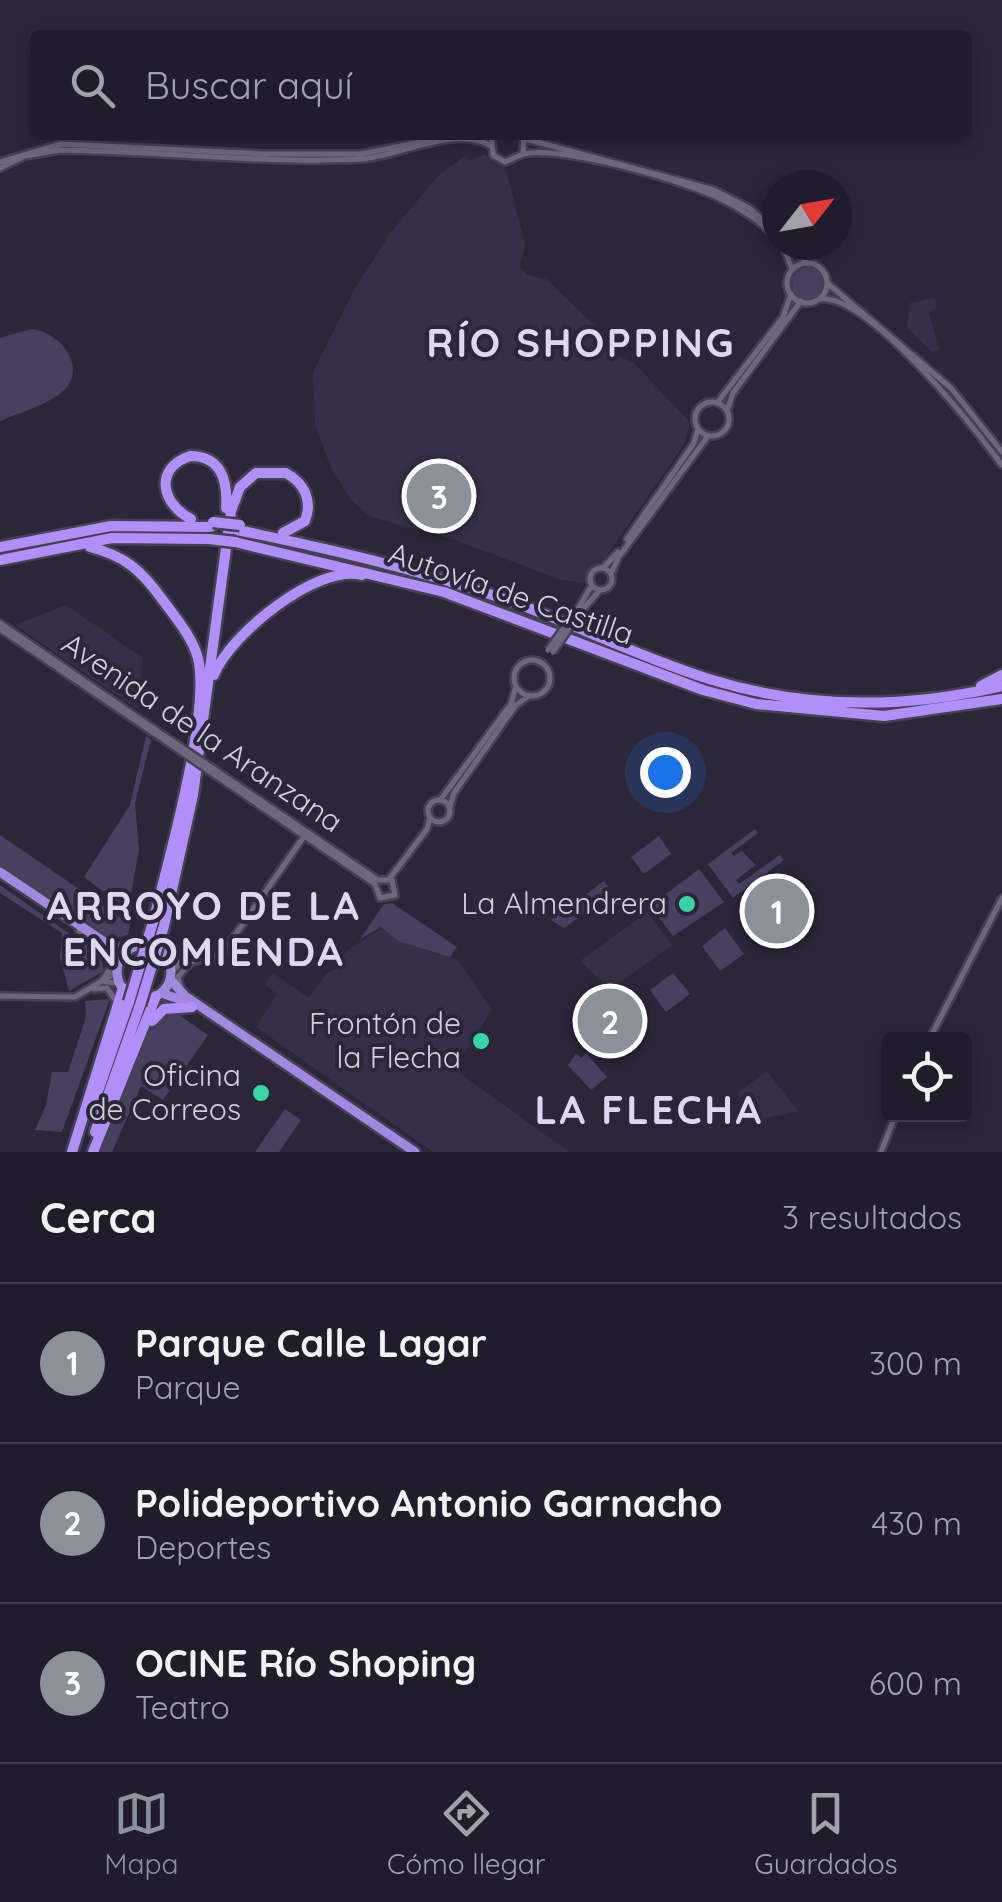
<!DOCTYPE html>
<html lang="es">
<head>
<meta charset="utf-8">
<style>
	body { margin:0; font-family:Quicksand,sans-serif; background:#292533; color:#f1f3f6 }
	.controls { position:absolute; right:30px; bottom:30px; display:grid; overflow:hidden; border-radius:10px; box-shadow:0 5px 15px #0003 }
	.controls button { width:90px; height:90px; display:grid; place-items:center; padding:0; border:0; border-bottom:2px solid #3e3a47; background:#211c2b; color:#f1f3f6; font:50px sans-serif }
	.compass { position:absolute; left:762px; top:170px; width:90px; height:90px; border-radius:50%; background:#211c2b; box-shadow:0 5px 15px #0003; rotate:59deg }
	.you { position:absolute; left:665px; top:772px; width:35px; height:35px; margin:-25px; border:8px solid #fff; border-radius:50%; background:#1a73e8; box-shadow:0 0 0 15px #1a73e833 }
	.badge { display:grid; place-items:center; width:65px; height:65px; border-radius:50%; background:#8c9099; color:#fff; font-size:32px; font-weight:700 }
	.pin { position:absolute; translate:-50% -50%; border:5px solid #fff; box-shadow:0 2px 10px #0006 }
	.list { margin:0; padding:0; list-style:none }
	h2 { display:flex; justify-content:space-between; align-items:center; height:130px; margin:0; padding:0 40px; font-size:42px }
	h2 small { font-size:32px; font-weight:400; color:#a2a1a9 }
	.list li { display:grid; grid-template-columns:65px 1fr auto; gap:30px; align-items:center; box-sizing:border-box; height:160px; padding:0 40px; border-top:2px solid #3e3a47 }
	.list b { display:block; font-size:38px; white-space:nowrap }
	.list p { margin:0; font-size:32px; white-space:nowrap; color:#a2a1a9 }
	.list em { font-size:32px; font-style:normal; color:#a2a1a9 }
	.icon { flex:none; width:55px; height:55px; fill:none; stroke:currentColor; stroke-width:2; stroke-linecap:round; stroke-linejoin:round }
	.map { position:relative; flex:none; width:1002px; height:1152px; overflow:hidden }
	.search { position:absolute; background:#211c2b; box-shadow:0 5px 15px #0003; left:30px; right:30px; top:30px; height:110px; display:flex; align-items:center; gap:25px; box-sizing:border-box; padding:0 35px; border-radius:10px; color:#a2a1a9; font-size:38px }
	.sheet { height:610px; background:#211c2b }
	nav { display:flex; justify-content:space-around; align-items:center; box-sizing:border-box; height:140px; border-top:2px solid #3e3a47; background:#211c2b; font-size:28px; color:#a2a1a9 }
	nav a { display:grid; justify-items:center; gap:5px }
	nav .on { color:#8c9099 }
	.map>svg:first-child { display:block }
	.built { fill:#362f47 }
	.green { fill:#494060 }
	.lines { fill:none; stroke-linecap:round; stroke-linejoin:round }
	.tertiary-casing { stroke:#464151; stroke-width:10 }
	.trunk-casing { stroke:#464151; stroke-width:14 }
	.motorway-casing { stroke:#464151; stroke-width:15 }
	.tertiary { stroke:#6d677d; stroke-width:5 }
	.trunk { stroke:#a288e0; stroke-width:9 }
	.motorway { stroke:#b090f8; stroke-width:10 }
	.tertiary-bridge-casing { stroke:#464151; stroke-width:10; stroke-linecap:butt }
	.motorway-bridge-casing { stroke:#464151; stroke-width:15; stroke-linecap:butt }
	.tertiary-bridge { stroke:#6d677d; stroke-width:5 }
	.motorway-bridge { stroke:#b090f8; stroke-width:10 }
	.poi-dot { fill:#37d4a6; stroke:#2c2639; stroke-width:4 }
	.labels { text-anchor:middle; stroke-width:8; stroke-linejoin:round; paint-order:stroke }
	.street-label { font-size:30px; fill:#d3d0dc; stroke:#2c2639 }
	.poi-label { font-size:30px; fill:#d3d0dc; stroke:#2c2639; text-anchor:end }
	.district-label { font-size:40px; font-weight:bold; letter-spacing:2.5px; fill:#ddd7ef; stroke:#2c2639 }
</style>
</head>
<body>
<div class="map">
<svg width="1002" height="1152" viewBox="0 0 1002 1152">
	<rect width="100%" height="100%" fill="#2c2639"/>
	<path class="built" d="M 484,154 L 506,169 L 525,245 L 520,267 L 527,275 L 546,279 L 605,335 L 613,354 L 633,362 L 690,422 L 684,445 L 605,558 L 590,568 L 585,583 L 561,580 L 455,540 L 371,517 L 351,500 L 331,468 L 315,424 L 313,372 L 355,288 L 391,232 L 439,175 L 466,155 L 470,161 Z
		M 935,298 L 937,307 L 929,313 L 939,350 L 932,352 L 907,328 L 910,303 Z
		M 66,605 L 143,658 L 137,709 L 15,625 Z
		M 647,912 L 672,945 L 610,990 L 580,961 Z
		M 381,928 L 398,941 L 457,959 L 492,1010 L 454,1069 L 569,1152 L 433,1152 L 256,1027 L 277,994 L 265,985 L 273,973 L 309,998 L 326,974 L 344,964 L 344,953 Z
		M 767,1071 L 798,1111 L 797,1112 L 756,1120 L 751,1115 L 737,1093 Z"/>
	<path class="green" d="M792 283a16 16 0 1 1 32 0a16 16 0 1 1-32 0Z
		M 31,329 C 62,331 92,373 58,395 C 41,407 19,413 0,421 L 0,338 Z
		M 146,736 L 151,740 L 135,803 L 139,850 L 128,910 L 84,877 L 130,805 Z
		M 755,829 L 758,833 L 731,853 L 734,856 L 742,851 L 756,865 L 736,880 L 739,884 L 780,855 L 784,860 L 733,898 L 708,864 Z
		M 0,835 L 130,924 L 128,935 L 110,940 L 0,866 Z
		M 659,836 L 671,854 L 644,874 L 631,857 Z
		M 699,869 L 724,902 L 673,936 L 650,906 Z
		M 604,881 L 612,893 L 564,928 L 551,920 Z
		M 0,885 L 101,956 L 104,971 L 69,991 L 60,957 L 62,933 L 0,893 Z
		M 779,890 L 797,915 L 775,931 L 757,907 Z
		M 392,903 L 457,947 L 450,957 L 398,941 L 381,927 L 360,939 L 384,904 Z
		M 725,928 L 744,954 L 720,971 L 702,946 Z
		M 673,973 L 690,994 L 666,1012 L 650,990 Z
		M 110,999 L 62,1132 L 35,1130 L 46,1105 L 52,1072 L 68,1072 L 86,1017 L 85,1001 Z
		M 169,1008 L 208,1035 L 163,1100 L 141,1086 L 112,1152 L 95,1152 L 145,1036 Z
		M 586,1053 L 607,1077 L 591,1090 L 568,1065 L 576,1054 L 582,1058 Z
		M 285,1109 L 301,1120 L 279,1152 L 255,1152 Z"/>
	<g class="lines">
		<defs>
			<path id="tertiary" d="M 491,135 L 493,155 L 505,162 L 523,154 L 524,135
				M 526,139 L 714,190 L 749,208 L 777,232
				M 523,154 C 561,145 691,182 727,202 C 745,211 763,224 777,239
				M 0,162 L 61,144 L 264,154 L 361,154 L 456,135
				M 0,168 L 25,156 L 60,150 C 160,151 261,164 361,159 C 398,157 454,125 489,145
				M 783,245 L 792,269
				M 790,245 L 807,263
				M787 283a20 20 0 1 1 40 0a20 20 0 1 1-40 0Z
				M 827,283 L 951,388 L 1002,452
				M 819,299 C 868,293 973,426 1002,465
				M695 419a17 17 0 1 1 34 0a17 17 0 1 1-34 0Z
				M 717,403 L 783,317 L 791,294
				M 727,411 L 733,393 L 801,301
				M 627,539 L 694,443 L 698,429
				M590 579a11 11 0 1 1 22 0a11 11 0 1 1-22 0Z
				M 603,568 L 618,552
				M 611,574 L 618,558 L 708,436
				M 579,607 L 592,585
				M 583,609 L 600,590
				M 0,623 L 169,739
				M 0,629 L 167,742
				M514 678a18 18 0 1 1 36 0a18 18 0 1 1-36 0Z
				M 214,769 L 378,880
				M 212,773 L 375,884
				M 441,799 L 511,704 L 516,686
				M428 811a11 11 0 1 1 22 0a11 11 0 1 1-22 0Z
				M 450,807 L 454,793 L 516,705 L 529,696
				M 390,878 L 427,829 L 430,817
				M 375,884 L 380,898 L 395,895 L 392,880 L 378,880
				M 79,931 L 107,954 L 111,967 L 102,981
				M 166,958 L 191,962 L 222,954 L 307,832
				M 171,972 L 182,962
				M 105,982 L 120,983
				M 94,989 L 107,988 L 116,1001
				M 181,989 L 178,977 L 189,964
				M 0,996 L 75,997 L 117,972
				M 929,1040 L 1002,898
				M 881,1152 L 896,1114"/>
			<path id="trunk" d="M 0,872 L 109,945 L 128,951
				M117 972a27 27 0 1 1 54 0a27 27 0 1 1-54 0Z
				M 170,979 L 185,996 L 415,1152
				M 161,993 L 182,1000"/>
			<path id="motorway" d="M 191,519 C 162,504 153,469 190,456 C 221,456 228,480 226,508
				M 237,530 C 330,549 421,570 510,601 C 577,625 641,658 709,679 C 805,709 904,709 1002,686
				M 235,542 L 444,592 L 703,690 L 756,704 L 884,716 L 1002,699
				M 0,547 L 111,526 L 211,527
				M 90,547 C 125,556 141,570 162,599 C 175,617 192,636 198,658 C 211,712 168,863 153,922
				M 0,560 L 112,538 L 209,539
				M 214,675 C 229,635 318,563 362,575
				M 981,686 L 1002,675
				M 164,926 L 193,795 L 231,511 L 240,487 L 256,473 L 286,473 C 304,483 313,500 305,521 L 283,533
				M 152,1021 L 164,1009 L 192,1007
				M 90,1114 L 129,1002
				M 95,1132 L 140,1005
				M 72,1152 L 123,988
				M 93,1152 L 156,996"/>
		</defs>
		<use href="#tertiary" class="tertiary-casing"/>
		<use href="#trunk" class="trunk-casing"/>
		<use href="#motorway" class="motorway-casing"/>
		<use href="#tertiary" class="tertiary"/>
		<use href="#trunk" class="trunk"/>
		<use href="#motorway" class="motorway"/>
		<defs>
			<path id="tertiary-bridge" d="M 548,650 L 579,607
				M 553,652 L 583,609
				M 169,739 L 214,769
				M 167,742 L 212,773"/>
			<path id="motorway-bridge" d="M 213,522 L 240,525
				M 209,539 L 235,542
				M 129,1002 L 153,922
				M 140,1005 L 164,926"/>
		</defs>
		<use href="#tertiary-bridge" class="tertiary-bridge-casing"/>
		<use href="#motorway-bridge" class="motorway-bridge-casing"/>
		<use href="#tertiary-bridge" class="tertiary-bridge"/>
		<use href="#motorway-bridge" class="motorway-bridge"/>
	</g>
	<g class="poi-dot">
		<circle cx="687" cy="904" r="10"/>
		<circle cx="481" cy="1041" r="10"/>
		<circle cx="261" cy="1093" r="10"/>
	</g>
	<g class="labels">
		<g class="street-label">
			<text transform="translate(511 594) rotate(19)" y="10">Autovía de Castilla</text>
			<text transform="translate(202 733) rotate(34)" y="10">Avenida de la Aranzana</text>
		</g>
		<g class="poi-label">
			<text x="667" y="914">La Almendrera</text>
			<text x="461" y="1034">Frontón de<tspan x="461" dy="34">la Flecha</tspan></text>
			<text x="241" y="1086">Oficina<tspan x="241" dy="34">de Correos</tspan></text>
		</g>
		<g class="district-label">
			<text x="581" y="357">RÍO SHOPPING</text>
			<text x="204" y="920">ARROYO DE LA<tspan x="204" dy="46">ENCOMIENDA</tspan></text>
			<text x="649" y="1124">LA FLECHA</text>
		</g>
	</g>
</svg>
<div class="controls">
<button><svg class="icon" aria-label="locate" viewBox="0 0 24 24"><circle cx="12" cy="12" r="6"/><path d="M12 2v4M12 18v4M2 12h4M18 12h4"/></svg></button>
</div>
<svg class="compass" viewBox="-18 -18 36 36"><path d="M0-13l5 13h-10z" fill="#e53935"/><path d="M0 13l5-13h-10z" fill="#a2a1a9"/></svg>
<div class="you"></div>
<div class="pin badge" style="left:777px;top:911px">1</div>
<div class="pin badge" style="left:610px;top:1021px">2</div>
<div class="pin badge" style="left:439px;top:496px">3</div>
<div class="search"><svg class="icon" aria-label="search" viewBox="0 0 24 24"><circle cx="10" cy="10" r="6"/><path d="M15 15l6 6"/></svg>Buscar aquí</div>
</div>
<section class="sheet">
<h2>Cerca<small>3 resultados</small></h2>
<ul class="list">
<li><span class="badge">1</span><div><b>Parque Calle Lagar</b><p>Parque</p></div><em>300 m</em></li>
<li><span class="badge">2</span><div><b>Polideportivo Antonio Garnacho</b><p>Deportes</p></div><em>430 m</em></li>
<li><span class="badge">3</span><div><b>OCINE Río Shoping</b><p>Teatro</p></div><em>600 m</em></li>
</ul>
</section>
<nav>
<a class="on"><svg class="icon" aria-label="map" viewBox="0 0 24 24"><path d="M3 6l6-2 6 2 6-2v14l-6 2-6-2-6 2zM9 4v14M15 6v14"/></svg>Mapa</a>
<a><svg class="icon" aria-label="directions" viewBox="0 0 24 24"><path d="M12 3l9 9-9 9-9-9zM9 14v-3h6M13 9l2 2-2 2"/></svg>Cómo llegar</a>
<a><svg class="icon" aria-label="saved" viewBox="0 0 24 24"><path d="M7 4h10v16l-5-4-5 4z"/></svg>Guardados</a>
</nav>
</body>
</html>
